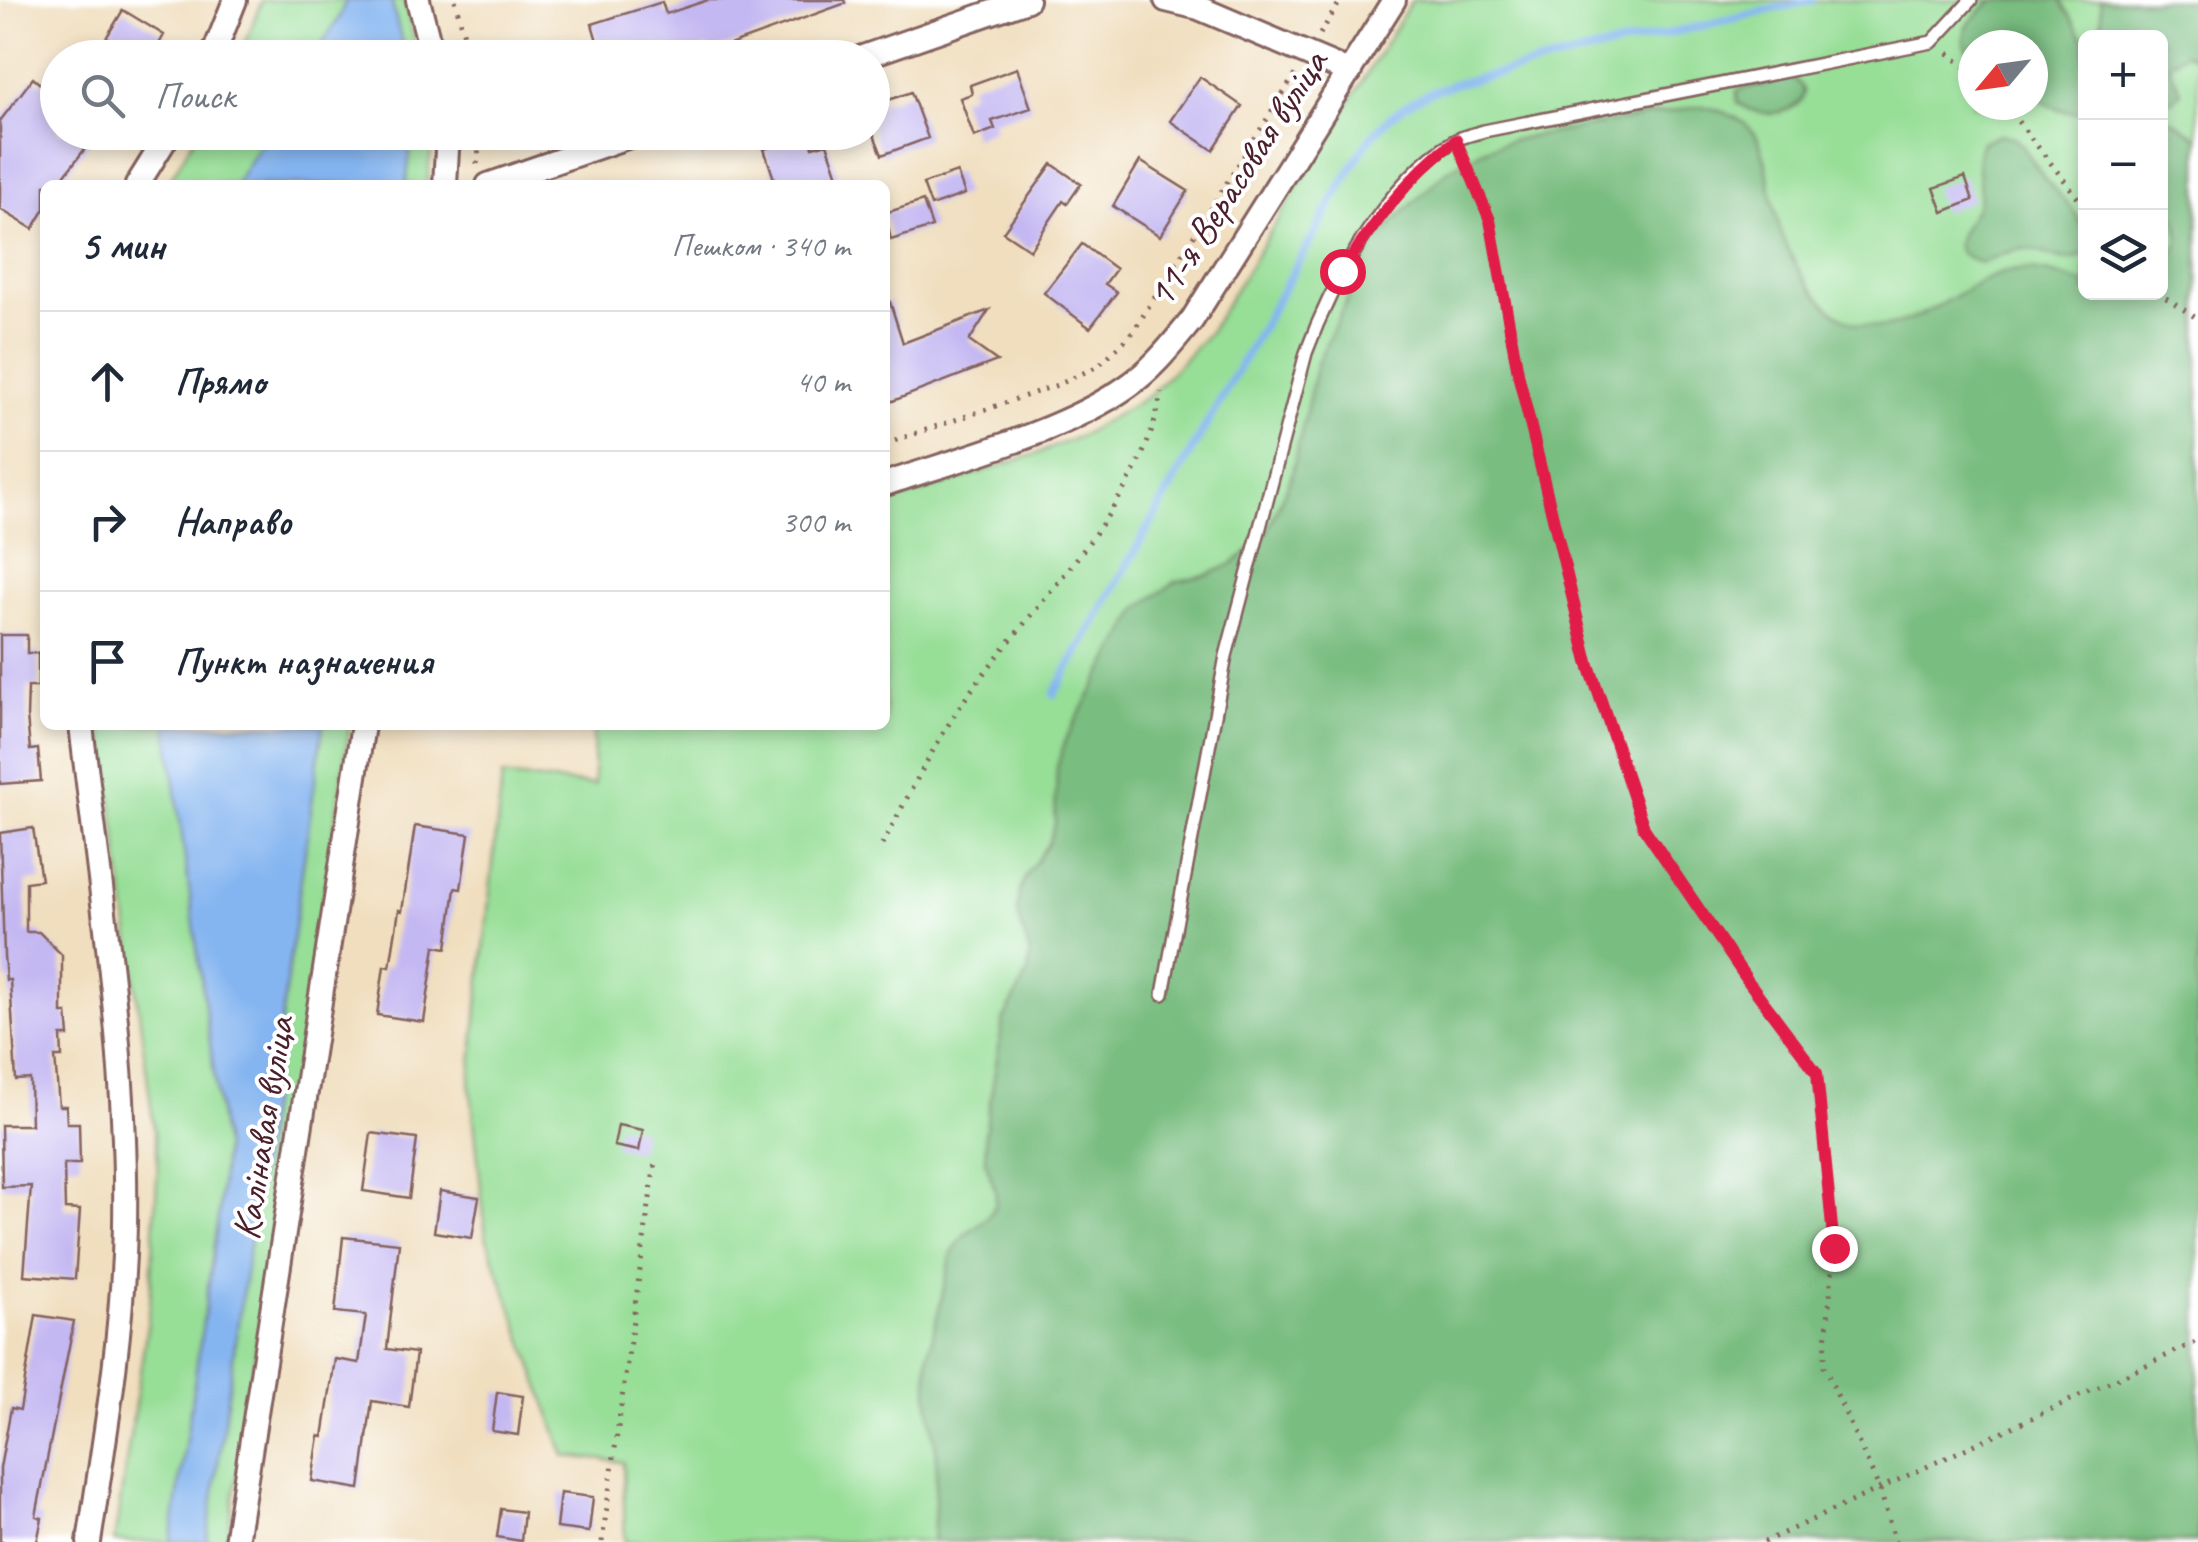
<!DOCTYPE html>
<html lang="ru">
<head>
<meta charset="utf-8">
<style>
	body { margin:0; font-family:Caveat,sans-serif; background:#f2f2f3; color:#1f2937 }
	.controls { position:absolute; right:30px; top:30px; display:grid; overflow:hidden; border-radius:15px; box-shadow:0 5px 15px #0003 }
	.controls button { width:90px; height:90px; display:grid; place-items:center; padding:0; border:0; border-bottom:2px solid #e0e1e3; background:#fff; color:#1f2937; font:50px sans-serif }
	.compass { position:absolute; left:1958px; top:30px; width:90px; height:90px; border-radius:50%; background:#fff; box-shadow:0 5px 15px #0003; rotate:241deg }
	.stop { position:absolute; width:30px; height:30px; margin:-22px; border:8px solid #e11d48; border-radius:50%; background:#fff }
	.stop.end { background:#e11d48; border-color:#fff; box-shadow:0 2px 10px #0008 }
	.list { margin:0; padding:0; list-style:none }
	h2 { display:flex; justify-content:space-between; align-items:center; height:130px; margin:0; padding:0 40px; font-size:42px }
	h2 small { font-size:32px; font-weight:400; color:#747a83 }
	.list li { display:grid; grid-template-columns:65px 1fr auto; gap:30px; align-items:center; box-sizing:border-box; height:140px; padding:0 40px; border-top:2px solid #e0e1e3 }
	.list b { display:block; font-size:38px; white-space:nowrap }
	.list em { font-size:32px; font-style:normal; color:#747a83 }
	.icon { flex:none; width:55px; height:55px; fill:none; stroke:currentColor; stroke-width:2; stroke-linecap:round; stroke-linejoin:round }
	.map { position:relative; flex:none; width:2198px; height:1542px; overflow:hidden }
	.search { position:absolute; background:#fff; box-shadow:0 5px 15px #0003; left:40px; top:40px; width:850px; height:110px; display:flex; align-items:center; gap:25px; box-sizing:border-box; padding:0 35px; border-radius:55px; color:#747a83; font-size:38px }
	.panel { position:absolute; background:#fff; box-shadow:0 5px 15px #0003; left:40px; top:180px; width:850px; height:550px; border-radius:15px }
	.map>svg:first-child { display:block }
	.green { fill:#97de97; stroke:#707e61; stroke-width:2.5; fill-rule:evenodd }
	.forest { fill:#79bd80; stroke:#626e56; stroke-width:2.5 }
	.water { fill:#85b5f0; stroke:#686a8e; stroke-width:2.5 }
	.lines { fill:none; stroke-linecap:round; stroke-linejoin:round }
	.stream { stroke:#85b5f0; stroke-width:8 }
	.building { fill:#c4b8f2 }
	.lane-casing { stroke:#84625e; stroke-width:16 }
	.street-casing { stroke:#84625e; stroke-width:28 }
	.path { stroke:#84625e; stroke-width:5; stroke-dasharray:2.5 8; stroke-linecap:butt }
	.lane { stroke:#fff; stroke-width:11 }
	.street { stroke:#fff; stroke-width:22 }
	.route { stroke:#e11d48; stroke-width:12 }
	.labels { text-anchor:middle; stroke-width:8; stroke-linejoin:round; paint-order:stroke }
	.street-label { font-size:40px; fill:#4a1f2b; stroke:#fff }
</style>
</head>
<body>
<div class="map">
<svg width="2198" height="1542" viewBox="0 0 2198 1542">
	<rect width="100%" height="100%" fill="#fff"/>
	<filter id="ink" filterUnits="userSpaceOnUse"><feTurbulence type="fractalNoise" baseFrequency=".01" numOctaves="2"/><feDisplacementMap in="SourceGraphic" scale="20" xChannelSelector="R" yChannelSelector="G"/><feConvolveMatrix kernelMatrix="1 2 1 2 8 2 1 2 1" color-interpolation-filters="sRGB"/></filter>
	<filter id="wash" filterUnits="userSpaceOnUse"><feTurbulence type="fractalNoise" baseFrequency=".0048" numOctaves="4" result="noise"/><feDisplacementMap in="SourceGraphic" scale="40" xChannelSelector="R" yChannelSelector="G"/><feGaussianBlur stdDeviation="2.25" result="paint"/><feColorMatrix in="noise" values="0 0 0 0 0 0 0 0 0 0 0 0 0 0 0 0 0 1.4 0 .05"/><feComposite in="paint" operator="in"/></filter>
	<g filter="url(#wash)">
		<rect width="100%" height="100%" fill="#f0debe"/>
		<path class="green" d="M 262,0 L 404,0 L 419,57 L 239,58 Z
			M 1412,0 L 2198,0 L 2198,1542 L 625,1542 L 623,1462 L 565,1456 L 486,1237 L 470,1082 L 502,776 L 594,785 L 593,725 L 885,725 L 885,504 L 1039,453 L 1080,436 L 1150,395 L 1209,332 ZM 2086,38 L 2160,38 L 2160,292 L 2086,292 ZM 1973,45 L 2033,45 L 2033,105 L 1973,105 Z
			M 197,133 L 433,133 L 427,185 L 167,185 Z
			M 102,725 L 350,725 L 227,1542 L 114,1542 L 150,1306 L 158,1160 Z"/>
		<path class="forest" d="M 1993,0 L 2060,0 L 2085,41 L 2085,111 C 2065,116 2049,106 2033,94 L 2033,45 L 1973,45 L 1973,57 C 1950,34 1976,15 1993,0 Z
			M 2100,0 L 2198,0 L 2198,58 L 2185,53 L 2168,64 L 2181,91 L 2173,101 L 2161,98 L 2160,38 L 2108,37 L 2102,29 Z
			M 1792,78 C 1828,99 1771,130 1737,102 L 1737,90 Z
			M 1702,106 C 1769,120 1762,152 1774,207 C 1782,245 1807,295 1841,316 C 1901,353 1955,282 2011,271 C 2036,267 2062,276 2085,284 L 2086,292 L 2160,292 L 2161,271 L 2169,263 L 2180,239 L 2176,218 L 2161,196 L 2161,117 L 2174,121 L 2198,138 L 2198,1542 L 933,1542 L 937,1456 L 928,1394 L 928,1356 L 952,1253 L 964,1235 L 988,1217 L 995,1206 L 996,1192 L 986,1163 L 985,1133 L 1003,1021 L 1028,973 L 1030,955 L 1017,911 L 1019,894 L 1026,875 L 1048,844 L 1055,824 L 1057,767 L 1065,740 L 1139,608 L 1175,582 L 1210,574 L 1230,565 L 1247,553 L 1267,531 L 1291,477 L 1317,363 L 1371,250 L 1393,222 L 1448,170 L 1483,150 L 1513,140 Z
			M 2000,134 L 2013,137 L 2022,145 L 2043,176 L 2075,213 L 2085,231 L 2085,253 C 2062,270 2046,248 2022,249 C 2008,250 1994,258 1982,263 C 1931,251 1975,221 1979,199 C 1983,178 1972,166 1982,142 Z"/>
		<path class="water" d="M 346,0 L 391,0 L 406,57 L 314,57 L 339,18 Z
			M 267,133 L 413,133 L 406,185 L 235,185 Z
			M 167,725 L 323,725 L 207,1542 L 171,1542 L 219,1211 L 224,1148 Z"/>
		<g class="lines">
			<path class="stream" d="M 1054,694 L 1363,148 C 1387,114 1414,96 1454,84 L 1812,0"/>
		</g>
		<g id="blocks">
			<path class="building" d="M 708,0 L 845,0 L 846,3 L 710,52 L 708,47 L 676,58 L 602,58 L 592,24 L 662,2 L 666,14 Z
				M 123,10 L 164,35 L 151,58 L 94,58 Z
				M 58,62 L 58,132 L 98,132 L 57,185 L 45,185 L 45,209 L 33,229 L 0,209 L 0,121 L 33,78 L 40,84 Z
				M 1017,68 L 1031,108 L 992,121 L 995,129 L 974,137 L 960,98 L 972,94 L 970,85 Z
				M 1200,77 L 1242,106 L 1213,150 L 1170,121 Z
				M 911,92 L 928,138 L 882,155 L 872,130 L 872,106 Z
				M 809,134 L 813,147 L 827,143 L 841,185 L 776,185 L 764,149 Z
				M 1140,161 L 1188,191 L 1160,236 L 1113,206 Z
				M 1052,164 L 1081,184 L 1067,204 L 1063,201 L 1030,250 L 1003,232 Z
				M 957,172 L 965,194 L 931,206 L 923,184 Z
				M 1965,177 L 1973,200 L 1943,212 L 1934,188 Z
				M 923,201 L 932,227 L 891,240 L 885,213 Z
				M 1082,244 L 1116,269 L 1105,284 L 1117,292 L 1090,328 L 1044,293 Z
				M 890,302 L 903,343 L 989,310 L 969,341 L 997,361 L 885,404 L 885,303 Z
				M 0,635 L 27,635 L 27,653 L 38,653 L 38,687 L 28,687 L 27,716 L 30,750 L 38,749 L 41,781 L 0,784 Z
				M 415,826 L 469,834 L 461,889 L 455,888 L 447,948 L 435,946 L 424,1022 L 377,1015 L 384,966 L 390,967 L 399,910 L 402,911 Z
				M 33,828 L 41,880 L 26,882 L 26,932 L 39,932 L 62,955 L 62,1013 L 67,1013 L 69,1036 L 61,1036 L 62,1057 L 55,1057 L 59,1106 L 66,1106 L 67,1123 L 79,1123 L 80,1164 L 64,1164 L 65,1209 L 80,1210 L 75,1279 L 24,1275 L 31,1186 L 2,1187 L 1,1125 L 31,1125 L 30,1079 L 16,1080 L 10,980 L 6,980 L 4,955 L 0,833 Z
				M 618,1125 L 643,1130 L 639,1151 L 614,1146 Z
				M 371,1133 L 417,1139 L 409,1198 L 363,1191 Z
				M 440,1191 L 479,1197 L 472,1238 L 434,1232 Z
				M 343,1237 L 399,1243 L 387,1349 L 416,1353 L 409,1407 L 372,1401 L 360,1489 L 312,1481 L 319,1436 L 323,1437 L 335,1359 L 359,1363 L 366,1315 L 335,1312 Z
				M 36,1315 L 74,1321 L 36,1516 L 42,1518 L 37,1542 L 0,1542 L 0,1468 L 11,1408 L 20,1410 Z
				M 497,1392 L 523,1396 L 518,1435 L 492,1431 Z
				M 560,1493 L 593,1497 L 589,1532 L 556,1528 Z
				M 501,1509 L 524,1512 L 521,1541 L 497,1537 Z"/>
		</g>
	</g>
	<g filter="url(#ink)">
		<use href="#blocks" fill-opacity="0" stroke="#84625e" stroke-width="2.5"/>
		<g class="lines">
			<defs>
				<path id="lane" d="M 1163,994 L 1226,656 L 1306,353 C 1331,284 1389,178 1454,141 C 1463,136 1474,134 1484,131 L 1932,42 L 1971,0"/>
				<path id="street" d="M 418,0 L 433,58
					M 1166,0 L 1199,8 L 1350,72
					M 212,58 L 235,0
					M 860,58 L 1027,0
					M 137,185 L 170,132
					M 445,185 L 448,132
					M 488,185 L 641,132
					M 885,484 C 960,459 1063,432 1128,386 C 1153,369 1172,344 1192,320 L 1394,0
					M 81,725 C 100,890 128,1058 125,1225 C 123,1332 105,1437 89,1542
					M 236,1542 L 363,725"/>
			</defs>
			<use href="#lane" class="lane-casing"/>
			<use href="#street" class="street-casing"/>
			<path class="path" d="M 455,0 L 470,58
				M 1320,34 L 1341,0
				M 1948,53 L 1973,73
				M 2005,105 L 2086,208
				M 1463,156 L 1490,220 L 1519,378 L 1588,662 L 1644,829 L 1748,981 L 1817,1073 L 1834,1248 L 1824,1366 L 1880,1490 L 1895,1542
				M 477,164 L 481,132
				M 2157,292 L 2198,319
				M 885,444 L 1060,384 L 1098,366 L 1131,335 L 1296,73
				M 882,845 C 910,793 936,740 970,692 C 1033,605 1147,498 1161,392
				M 602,1542 L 655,1162
				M 1764,1542 L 2198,1341"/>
			<use href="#lane" class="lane"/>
			<use href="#street" class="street"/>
		</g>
	</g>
	<g class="lines" filter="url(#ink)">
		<path class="route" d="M 1342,271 C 1376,221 1408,176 1456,140 L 1490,220 L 1519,378 L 1588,662 L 1644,828 L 1748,981 L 1817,1073 L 1834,1248"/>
	</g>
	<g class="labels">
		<g class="street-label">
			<text transform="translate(1236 178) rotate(-57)" y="14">11-я Верасовая вуліца</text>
			<text transform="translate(262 1128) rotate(-81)" y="14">Калінавая вуліца</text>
		</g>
	</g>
</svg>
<div class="controls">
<button>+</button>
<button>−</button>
<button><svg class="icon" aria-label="layers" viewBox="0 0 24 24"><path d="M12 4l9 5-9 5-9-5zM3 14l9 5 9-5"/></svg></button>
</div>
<svg class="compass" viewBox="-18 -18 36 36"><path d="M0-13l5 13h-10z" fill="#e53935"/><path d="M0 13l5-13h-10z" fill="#747a83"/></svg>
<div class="stop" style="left:1342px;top:271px"></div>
<div class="stop end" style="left:1834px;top:1248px"></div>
<div class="search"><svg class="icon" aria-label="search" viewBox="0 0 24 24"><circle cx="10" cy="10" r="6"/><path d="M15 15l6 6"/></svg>Поиск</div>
<section class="panel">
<h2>5 мин<small>Пешком · 340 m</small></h2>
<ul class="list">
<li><svg class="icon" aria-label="ahead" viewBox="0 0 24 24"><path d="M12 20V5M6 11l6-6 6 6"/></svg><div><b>Прямо</b></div><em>40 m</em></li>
<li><svg class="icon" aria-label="right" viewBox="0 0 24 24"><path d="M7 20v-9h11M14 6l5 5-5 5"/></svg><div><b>Направо</b></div><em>300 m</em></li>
<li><svg class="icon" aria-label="arrive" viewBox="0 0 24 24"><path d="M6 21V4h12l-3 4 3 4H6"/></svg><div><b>Пункт назначения</b></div></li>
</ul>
</section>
</div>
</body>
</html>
